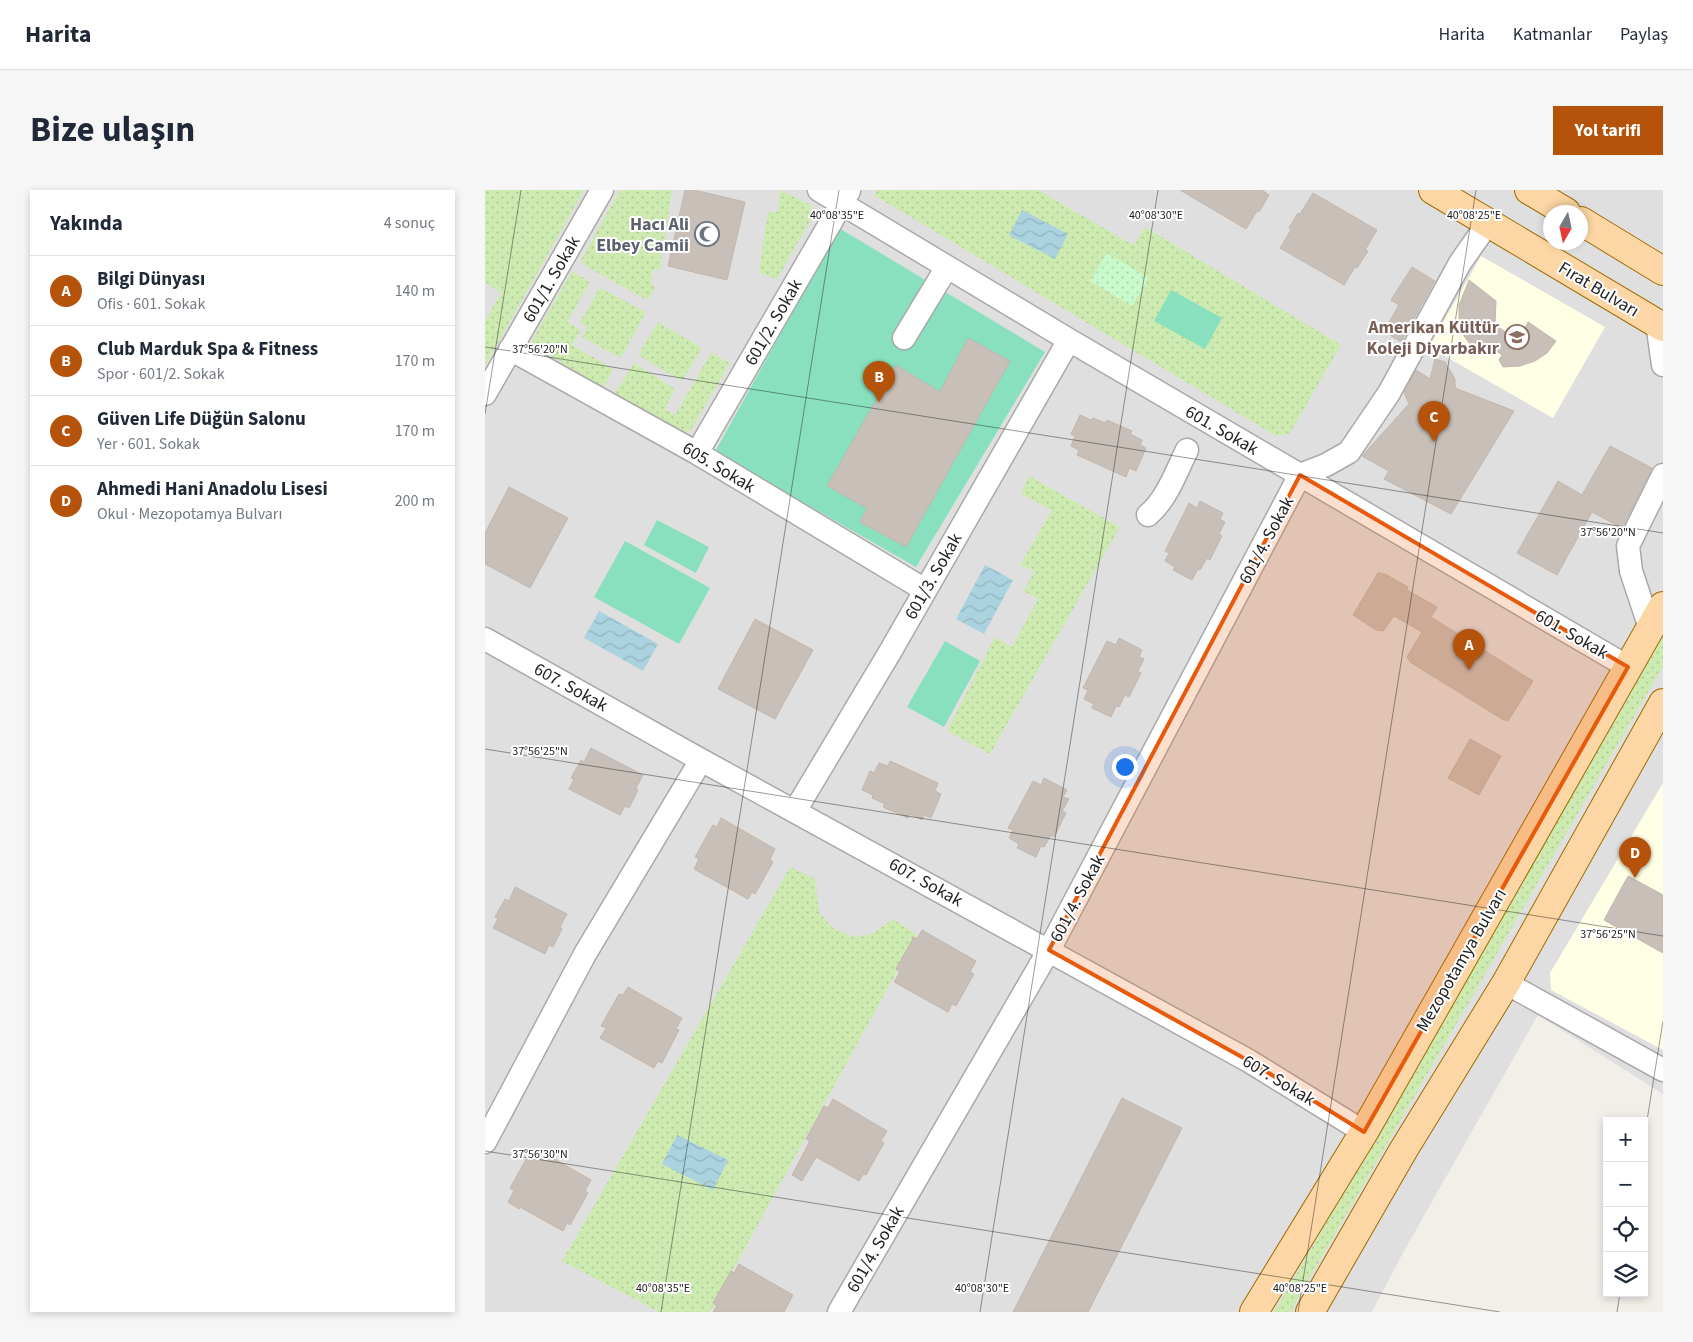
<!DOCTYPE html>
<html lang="tr">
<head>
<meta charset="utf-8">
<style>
	body { margin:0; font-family:"Source Sans 3",sans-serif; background:#f6f6f7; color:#1f2937 }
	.controls { position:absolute; right:15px; bottom:15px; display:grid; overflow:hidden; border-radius:0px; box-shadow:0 2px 8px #0003 }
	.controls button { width:45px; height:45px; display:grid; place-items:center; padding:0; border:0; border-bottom:1px solid #e0e1e3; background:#fff; color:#1f2937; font:25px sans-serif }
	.compass { position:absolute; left:1058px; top:15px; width:45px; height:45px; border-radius:50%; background:#fff; box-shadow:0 2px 8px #0003; rotate:189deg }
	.you { position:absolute; left:639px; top:576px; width:18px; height:18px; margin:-12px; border:4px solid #fff; border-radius:50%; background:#1a73e8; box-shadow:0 0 0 8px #1a73e833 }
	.badge { display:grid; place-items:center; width:32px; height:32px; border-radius:50%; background:#b45309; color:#fff; font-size:16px; font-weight:700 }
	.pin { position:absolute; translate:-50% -41px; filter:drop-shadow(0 1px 2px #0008) }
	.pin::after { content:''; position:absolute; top:26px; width:18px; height:15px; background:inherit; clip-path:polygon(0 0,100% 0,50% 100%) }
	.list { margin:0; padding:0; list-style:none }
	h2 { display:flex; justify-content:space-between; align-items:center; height:65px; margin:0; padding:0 20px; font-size:21px }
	h2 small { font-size:16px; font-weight:400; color:#747a83 }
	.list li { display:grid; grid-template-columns:32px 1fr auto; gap:15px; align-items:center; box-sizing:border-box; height:70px; padding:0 20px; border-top:1px solid #e0e1e3 }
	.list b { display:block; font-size:19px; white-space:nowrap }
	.list p { margin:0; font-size:16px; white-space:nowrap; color:#747a83 }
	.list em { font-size:16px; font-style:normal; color:#747a83 }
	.icon { flex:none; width:28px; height:28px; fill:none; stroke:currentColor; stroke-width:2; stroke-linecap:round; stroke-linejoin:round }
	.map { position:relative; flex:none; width:1178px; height:1122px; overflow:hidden; border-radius:0px }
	header { display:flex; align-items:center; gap:30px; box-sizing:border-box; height:70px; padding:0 25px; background:#fff; border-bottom:1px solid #e0e1e3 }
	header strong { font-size:24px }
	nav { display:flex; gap:28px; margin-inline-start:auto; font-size:18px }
	.intro { display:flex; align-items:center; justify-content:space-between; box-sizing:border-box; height:120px; padding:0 30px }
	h1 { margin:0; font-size:35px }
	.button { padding:12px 22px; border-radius:0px; background:#b45309; color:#fff; font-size:18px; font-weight:700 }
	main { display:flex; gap:30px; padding:0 30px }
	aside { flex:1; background:#fff; border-radius:0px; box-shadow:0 2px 8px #0003 }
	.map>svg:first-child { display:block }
	.residential { fill:#e0dfdf; fill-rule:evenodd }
	.education { fill:#ffffe5 }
	.grass { fill:url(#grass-dots) }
	.park { fill:url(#park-dots) }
	.pitch { fill:#88e0be }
	.water { fill:url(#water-waves) }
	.building { fill:#c7bfb8; stroke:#c4b6ab }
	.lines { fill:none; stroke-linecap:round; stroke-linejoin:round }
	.minor-casing { stroke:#a9a9a9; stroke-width:25 }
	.major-casing { stroke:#a06b00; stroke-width:30 }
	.minor { stroke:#fff; stroke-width:22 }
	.major { stroke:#fcd6a4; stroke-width:28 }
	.marked { fill:#e8590c; fill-opacity:0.2; stroke:#e8590c; stroke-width:4; stroke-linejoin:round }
	.ticks { fill:none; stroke:#222; stroke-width:1; stroke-opacity:0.45 }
	.labels { text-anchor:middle; stroke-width:4; stroke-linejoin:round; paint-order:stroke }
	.worship-label { font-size:18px; font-weight:bold; fill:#5b616d; stroke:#fff; text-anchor:end }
	.street-label { font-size:18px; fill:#222; stroke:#fff }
	.education-label { font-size:18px; font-weight:bold; fill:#785e54; stroke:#fff; text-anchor:end }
	.ticks-label { font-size:12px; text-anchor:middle; fill:#222; stroke:#fff; stroke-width:4; stroke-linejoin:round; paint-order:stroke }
</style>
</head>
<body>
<header>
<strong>Harita</strong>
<nav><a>Harita</a><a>Katmanlar</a><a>Paylaş</a></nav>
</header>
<div class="intro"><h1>Bize ulaşın</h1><a class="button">Yol tarifi</a></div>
<main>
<aside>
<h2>Yakında<small>4 sonuç</small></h2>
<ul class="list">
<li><span class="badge">A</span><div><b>Bilgi Dünyası</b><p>Ofis · 601. Sokak</p></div><em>140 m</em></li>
<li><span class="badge">B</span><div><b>Club Marduk Spa &amp; Fitness</b><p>Spor · 601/2. Sokak</p></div><em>170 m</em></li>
<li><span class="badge">C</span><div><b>Güven Life Düğün Salonu</b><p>Yer · 601. Sokak</p></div><em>170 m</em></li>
<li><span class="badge">D</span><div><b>Ahmedi Hani Anadolu Lisesi</b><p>Okul · Mezopotamya Bulvarı</p></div><em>200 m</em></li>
</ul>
</aside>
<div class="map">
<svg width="1178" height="1122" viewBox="0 0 1178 1122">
	<defs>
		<pattern id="grass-dots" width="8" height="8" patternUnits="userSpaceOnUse" patternTransform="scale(1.25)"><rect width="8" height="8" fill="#cdebb0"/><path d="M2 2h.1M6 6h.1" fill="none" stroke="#b0c997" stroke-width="1.8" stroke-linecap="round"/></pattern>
		<pattern id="park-dots" width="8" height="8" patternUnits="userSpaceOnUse" patternTransform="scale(1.25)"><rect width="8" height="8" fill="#c8facc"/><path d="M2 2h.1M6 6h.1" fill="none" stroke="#acd6af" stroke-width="1.8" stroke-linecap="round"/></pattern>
		<pattern id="water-waves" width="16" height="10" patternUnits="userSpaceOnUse" patternTransform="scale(1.25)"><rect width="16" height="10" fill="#aad3df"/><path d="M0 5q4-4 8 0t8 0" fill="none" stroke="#92b5bf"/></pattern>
	</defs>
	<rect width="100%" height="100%" fill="#f2efe9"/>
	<path class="residential" d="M 0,0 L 1178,0 L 1178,904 L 1053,825 L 919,1061 L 887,1122 L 0,1122 ZM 1066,22 L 1096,22 L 1096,52 L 1066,52 Z"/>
	<path class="education" d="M 996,66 L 1120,137 L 1068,228 L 944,157 Z
		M 1178,593 L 1178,860 L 1066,800 L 1065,783 Z"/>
	<path class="grass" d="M 0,0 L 99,0 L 0,176 L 0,131 L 16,103 L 0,92 Z
		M 135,0 L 187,0 L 175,80 L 167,80 L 166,93 L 170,99 L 162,110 L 101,76 L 96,70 Z
		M 295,0 L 326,15 L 326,30 L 292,89 L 274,83 L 283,22 L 293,22 Z
		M 392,0 L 553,0 L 648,55 L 660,37 L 856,155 L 805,243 L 791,246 L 389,5 Z
		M 87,81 L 105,92 L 82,132 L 96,140 L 87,155 L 128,179 L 119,198 L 45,154 Z
		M 115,98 L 161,122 L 136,168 L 97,147 L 102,138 L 95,132 Z
		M 173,132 L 217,158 L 197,191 L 153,165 Z
		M 226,163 L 245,173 L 206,240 L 197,243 L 130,203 L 149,173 L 190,199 L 180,219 L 190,225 Z
		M 544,286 L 635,337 L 505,564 L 462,541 L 510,447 L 527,457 L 553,409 L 539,401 L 549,381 L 535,375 L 567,320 L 536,304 Z
		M 1178,445 L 1178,476 L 805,1122 L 789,1122 L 870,984 Z
		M 305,677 L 330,689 L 334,722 L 348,738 L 369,747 L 387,744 L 408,729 L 432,745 L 225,1122 L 174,1122 L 77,1071 Z"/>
	<path class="park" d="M 622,63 L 664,88 L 647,116 L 605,91 Z"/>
	<path class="pitch" d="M 354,38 L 560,162 L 431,377 L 230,262 Z
		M 686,100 L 737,128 L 720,159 L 669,131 Z
		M 172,330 L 224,357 L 211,383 L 159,355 Z
		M 140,351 L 225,398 L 194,454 L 109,407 Z
		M 460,451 L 495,471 L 459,537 L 422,517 Z"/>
	<path class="water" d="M 537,20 L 583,44 L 570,69 L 524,45 Z
		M 500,375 L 528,390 L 499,444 L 471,429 Z
		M 114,421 L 173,454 L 158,481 L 99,448 Z
		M 192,945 L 243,970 L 228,1000 L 177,974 Z"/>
	<path class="building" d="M 200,0 L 209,0 L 260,12 L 242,90 L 183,76 Z
		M 695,0 L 777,0 L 784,5 L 774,22 L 772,21 L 761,39 Z
		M 828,3 L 892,40 L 880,60 L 883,61 L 872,78 L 870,77 L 859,95 L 795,58 L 806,40 L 804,38 L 813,23 L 815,24 Z
		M 927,77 L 950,91 L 916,152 L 899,141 L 914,115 L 906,110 Z
		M 984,90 L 1011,111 L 1010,134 L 1020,142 L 1028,145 L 1039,141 L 1043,132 L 1071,151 L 1062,163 L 1050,171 L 1035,176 L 1018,177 L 1014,170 L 1017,165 L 1002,154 L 988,158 L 979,146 L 974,133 L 974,115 Z
		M 483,148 L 525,171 L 421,357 L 375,332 L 382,318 L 342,296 L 411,175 L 455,202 Z
		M 950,169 L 960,172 L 970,189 L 970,198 L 1029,221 L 966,324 L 899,289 L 904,281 L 877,266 L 924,214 L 919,203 L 931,180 L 945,189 Z
		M 595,225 L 606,230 L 608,228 L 620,233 L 622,230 L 647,241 L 645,244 L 657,250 L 655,255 L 661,258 L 651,281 L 644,278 L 641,287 L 592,265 L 594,260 L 586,256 L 590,246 L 586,244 Z
		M 1125,256 L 1167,278 L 1137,338 L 1107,322 L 1072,385 L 1032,363 L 1073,291 L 1097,305 Z
		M 24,297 L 83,328 L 45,398 L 0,374 L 0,343 Z
		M 715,311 L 738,323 L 735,329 L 740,332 L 734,344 L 737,346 L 725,370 L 722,368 L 715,380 L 713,379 L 707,390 L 688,380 L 690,377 L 680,371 L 684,363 L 680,361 L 704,313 L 712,318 Z
		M 893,383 L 900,384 L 923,397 L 922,400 L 952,417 L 946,427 L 1048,491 L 1023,531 L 1017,529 L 925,472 L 922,467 L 937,442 L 909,426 L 898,441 L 891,440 L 868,425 Z
		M 270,429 L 328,460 L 290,529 L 233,499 Z
		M 634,448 L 657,460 L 654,467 L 659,469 L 653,481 L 656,483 L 644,507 L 640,505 L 634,517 L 631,516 L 626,527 L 607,518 L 609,514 L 599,509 L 603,500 L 598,498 L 622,451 L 631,455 Z
		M 985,549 L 1016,566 L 994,605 L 963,588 Z
		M 106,558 L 158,585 L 151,598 L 153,600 L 144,618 L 140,616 L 135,625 L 84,599 L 89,589 L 86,588 L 96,570 L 99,572 Z
		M 405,571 L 453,593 L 450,601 L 456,604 L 446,628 L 439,625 L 437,630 L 425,624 L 423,628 L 398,617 L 400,614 L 387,608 L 388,605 L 377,600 L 385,581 L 389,583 L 394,573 L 403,576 Z
		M 559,588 L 582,600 L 578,607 L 584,609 L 577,621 L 581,623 L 569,647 L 566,645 L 559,657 L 556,656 L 551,667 L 532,658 L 534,654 L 524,648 L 528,640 L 523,638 L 548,591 L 556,595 Z
		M 236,628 L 290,659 L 285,670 L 288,672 L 270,704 L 267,702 L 263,709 L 209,679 L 214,669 L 210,667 L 228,635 L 232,637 Z
		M 1143,686 L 1178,705 L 1178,763 L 1119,730 Z
		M 30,697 L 82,724 L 75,737 L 77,739 L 68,757 L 64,755 L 60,764 L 8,738 L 13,729 L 10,727 L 20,709 L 24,711 Z
		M 437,740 L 491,771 L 485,782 L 489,784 L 471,816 L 467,814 L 463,822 L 409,792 L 415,782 L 411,779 L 429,747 L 432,749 Z
		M 143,797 L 197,828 L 191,839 L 194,840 L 177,873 L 173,871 L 169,878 L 115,848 L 121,838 L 116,836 L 134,804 L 138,805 Z
		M 637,908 L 697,938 L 603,1122 L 528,1122 Z
		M 348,909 L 402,941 L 396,951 L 399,953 L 381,985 L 378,984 L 374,991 L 331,967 L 317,991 L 307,985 L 325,951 L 321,949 L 339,916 L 343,918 Z
		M 52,959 L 106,990 L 100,1001 L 103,1003 L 85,1035 L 82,1033 L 78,1041 L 35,1017 L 34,1019 L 23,1012 L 29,1001 L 25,998 L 43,966 L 47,968 Z
		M 254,1074 L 308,1105 L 299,1122 L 228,1122 L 232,1116 L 228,1113 L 246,1081 L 249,1083 Z"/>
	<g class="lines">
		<defs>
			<path id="minor" d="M 334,0 L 584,150 L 1143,477
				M 1172,133 L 1178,175
				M 419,148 L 462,77
				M 25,159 L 212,263 L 440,400
				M 0,204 L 117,0
				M 212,263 L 364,1
				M 663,325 C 682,309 691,282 702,260
				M 1165,438 L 1146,381 L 1143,356 L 1178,285
				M 0,449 L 216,570 L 764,871 L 879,942
				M 310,621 L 405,462 L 584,150
				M 1021,793 L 1178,880
				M 0,952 L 100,764 L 216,570
				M 354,1122 L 564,760 L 815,285 L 841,275 L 864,262 L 904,203 L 975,73 L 1003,33"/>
			<path id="major" d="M 948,0 L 1178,137
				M 1044,0 L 1081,22
				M 1096,31 L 1178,81
				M 769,1122 L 879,942 L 1178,416
				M 825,1122 L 919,959 L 1021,793 L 1178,513"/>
		</defs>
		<use href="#minor" class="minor-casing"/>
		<use href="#major" class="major-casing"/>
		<use href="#minor" class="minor"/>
		<use href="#major" class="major"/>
	</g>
	<path class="marked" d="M 815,285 L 1143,477 L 879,942 L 764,871 L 564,760 Z"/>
	<path class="ticks" d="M 0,157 L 1178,343M 0,224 L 36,0M 0,559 L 1178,746M 1159,949 L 1178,831M 0,961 L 1015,1122M 176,1122 L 354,0M 495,1122 L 673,0M 813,1122 L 991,0M 1132,1122 L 1135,1103"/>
	<defs>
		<symbol id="mosque-ring" viewBox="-11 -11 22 22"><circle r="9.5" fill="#fff" stroke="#6b7280" stroke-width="1.5"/><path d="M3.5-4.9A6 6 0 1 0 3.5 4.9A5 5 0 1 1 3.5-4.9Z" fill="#6b7280"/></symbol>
		<symbol id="school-ring" viewBox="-11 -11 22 22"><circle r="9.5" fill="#fff" stroke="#8d6e63" stroke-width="1.5"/><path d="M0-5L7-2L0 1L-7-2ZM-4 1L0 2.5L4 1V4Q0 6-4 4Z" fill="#8d6e63"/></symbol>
	</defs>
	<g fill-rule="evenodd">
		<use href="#mosque-ring" x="208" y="30" width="28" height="28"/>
		<use href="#school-ring" x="1018" y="133" width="28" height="28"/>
	</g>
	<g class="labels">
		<g class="worship-label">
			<text x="204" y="40">Hacı Ali<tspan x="204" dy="21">Elbey Camii</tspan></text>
		</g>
		<g class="street-label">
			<text transform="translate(66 89) rotate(-60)" y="6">601/1. Sokak</text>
			<text transform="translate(1114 99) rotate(31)" y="6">Fırat Bulvarı</text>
			<text transform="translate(288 132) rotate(-60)" y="6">601/2. Sokak</text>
			<text transform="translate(737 240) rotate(30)" y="6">601. Sokak</text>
			<text transform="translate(234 277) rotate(31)" y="6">605. Sokak</text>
			<text transform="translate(781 350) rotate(-62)" y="6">601/4. Sokak</text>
			<text transform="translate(448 386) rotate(-60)" y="6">601/3. Sokak</text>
			<text transform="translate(1087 444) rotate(30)" y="6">601. Sokak</text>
			<text transform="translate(86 497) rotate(29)" y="6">607. Sokak</text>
			<text transform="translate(441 692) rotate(29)" y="6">607. Sokak</text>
			<text transform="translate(592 708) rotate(-62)" y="6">601/4. Sokak</text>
			<text transform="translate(976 770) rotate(-60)" y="6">Mezopotamya Bulvarı</text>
			<text transform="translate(794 890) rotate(31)" y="6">607. Sokak</text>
			<text transform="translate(390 1059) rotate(-60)" y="6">601/4. Sokak</text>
		</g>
		<g class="education-label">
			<text x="1014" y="143">Amerikan Kültür<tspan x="1014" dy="21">Koleji Diyarbakır</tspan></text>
		</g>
	</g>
	<g class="ticks-label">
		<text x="352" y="29">40°08'35"E</text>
		<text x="671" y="29">40°08'30"E</text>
		<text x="989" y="29">40°08'25"E</text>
		<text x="55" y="163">37°56'20"N</text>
		<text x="1123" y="346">37°56'20"N</text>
		<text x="55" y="565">37°56'25"N</text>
		<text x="1123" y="748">37°56'25"N</text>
		<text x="55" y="968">37°56'30"N</text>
		<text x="178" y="1102">40°08'35"E</text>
		<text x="497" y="1102">40°08'30"E</text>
		<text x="815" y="1102">40°08'25"E</text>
	</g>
</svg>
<div class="controls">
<button>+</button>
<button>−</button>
<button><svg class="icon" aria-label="locate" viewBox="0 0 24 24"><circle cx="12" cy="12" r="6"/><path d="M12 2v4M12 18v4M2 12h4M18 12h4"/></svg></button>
<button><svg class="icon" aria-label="layers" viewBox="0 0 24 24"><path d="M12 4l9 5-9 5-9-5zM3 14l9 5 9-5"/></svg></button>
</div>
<svg class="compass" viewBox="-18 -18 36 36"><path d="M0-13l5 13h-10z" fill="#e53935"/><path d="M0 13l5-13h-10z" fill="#747a83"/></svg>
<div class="you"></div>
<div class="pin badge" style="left:984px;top:480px">A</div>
<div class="pin badge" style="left:394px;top:212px">B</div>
<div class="pin badge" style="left:949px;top:252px">C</div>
<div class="pin badge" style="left:1150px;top:688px">D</div>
</div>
</main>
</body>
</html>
